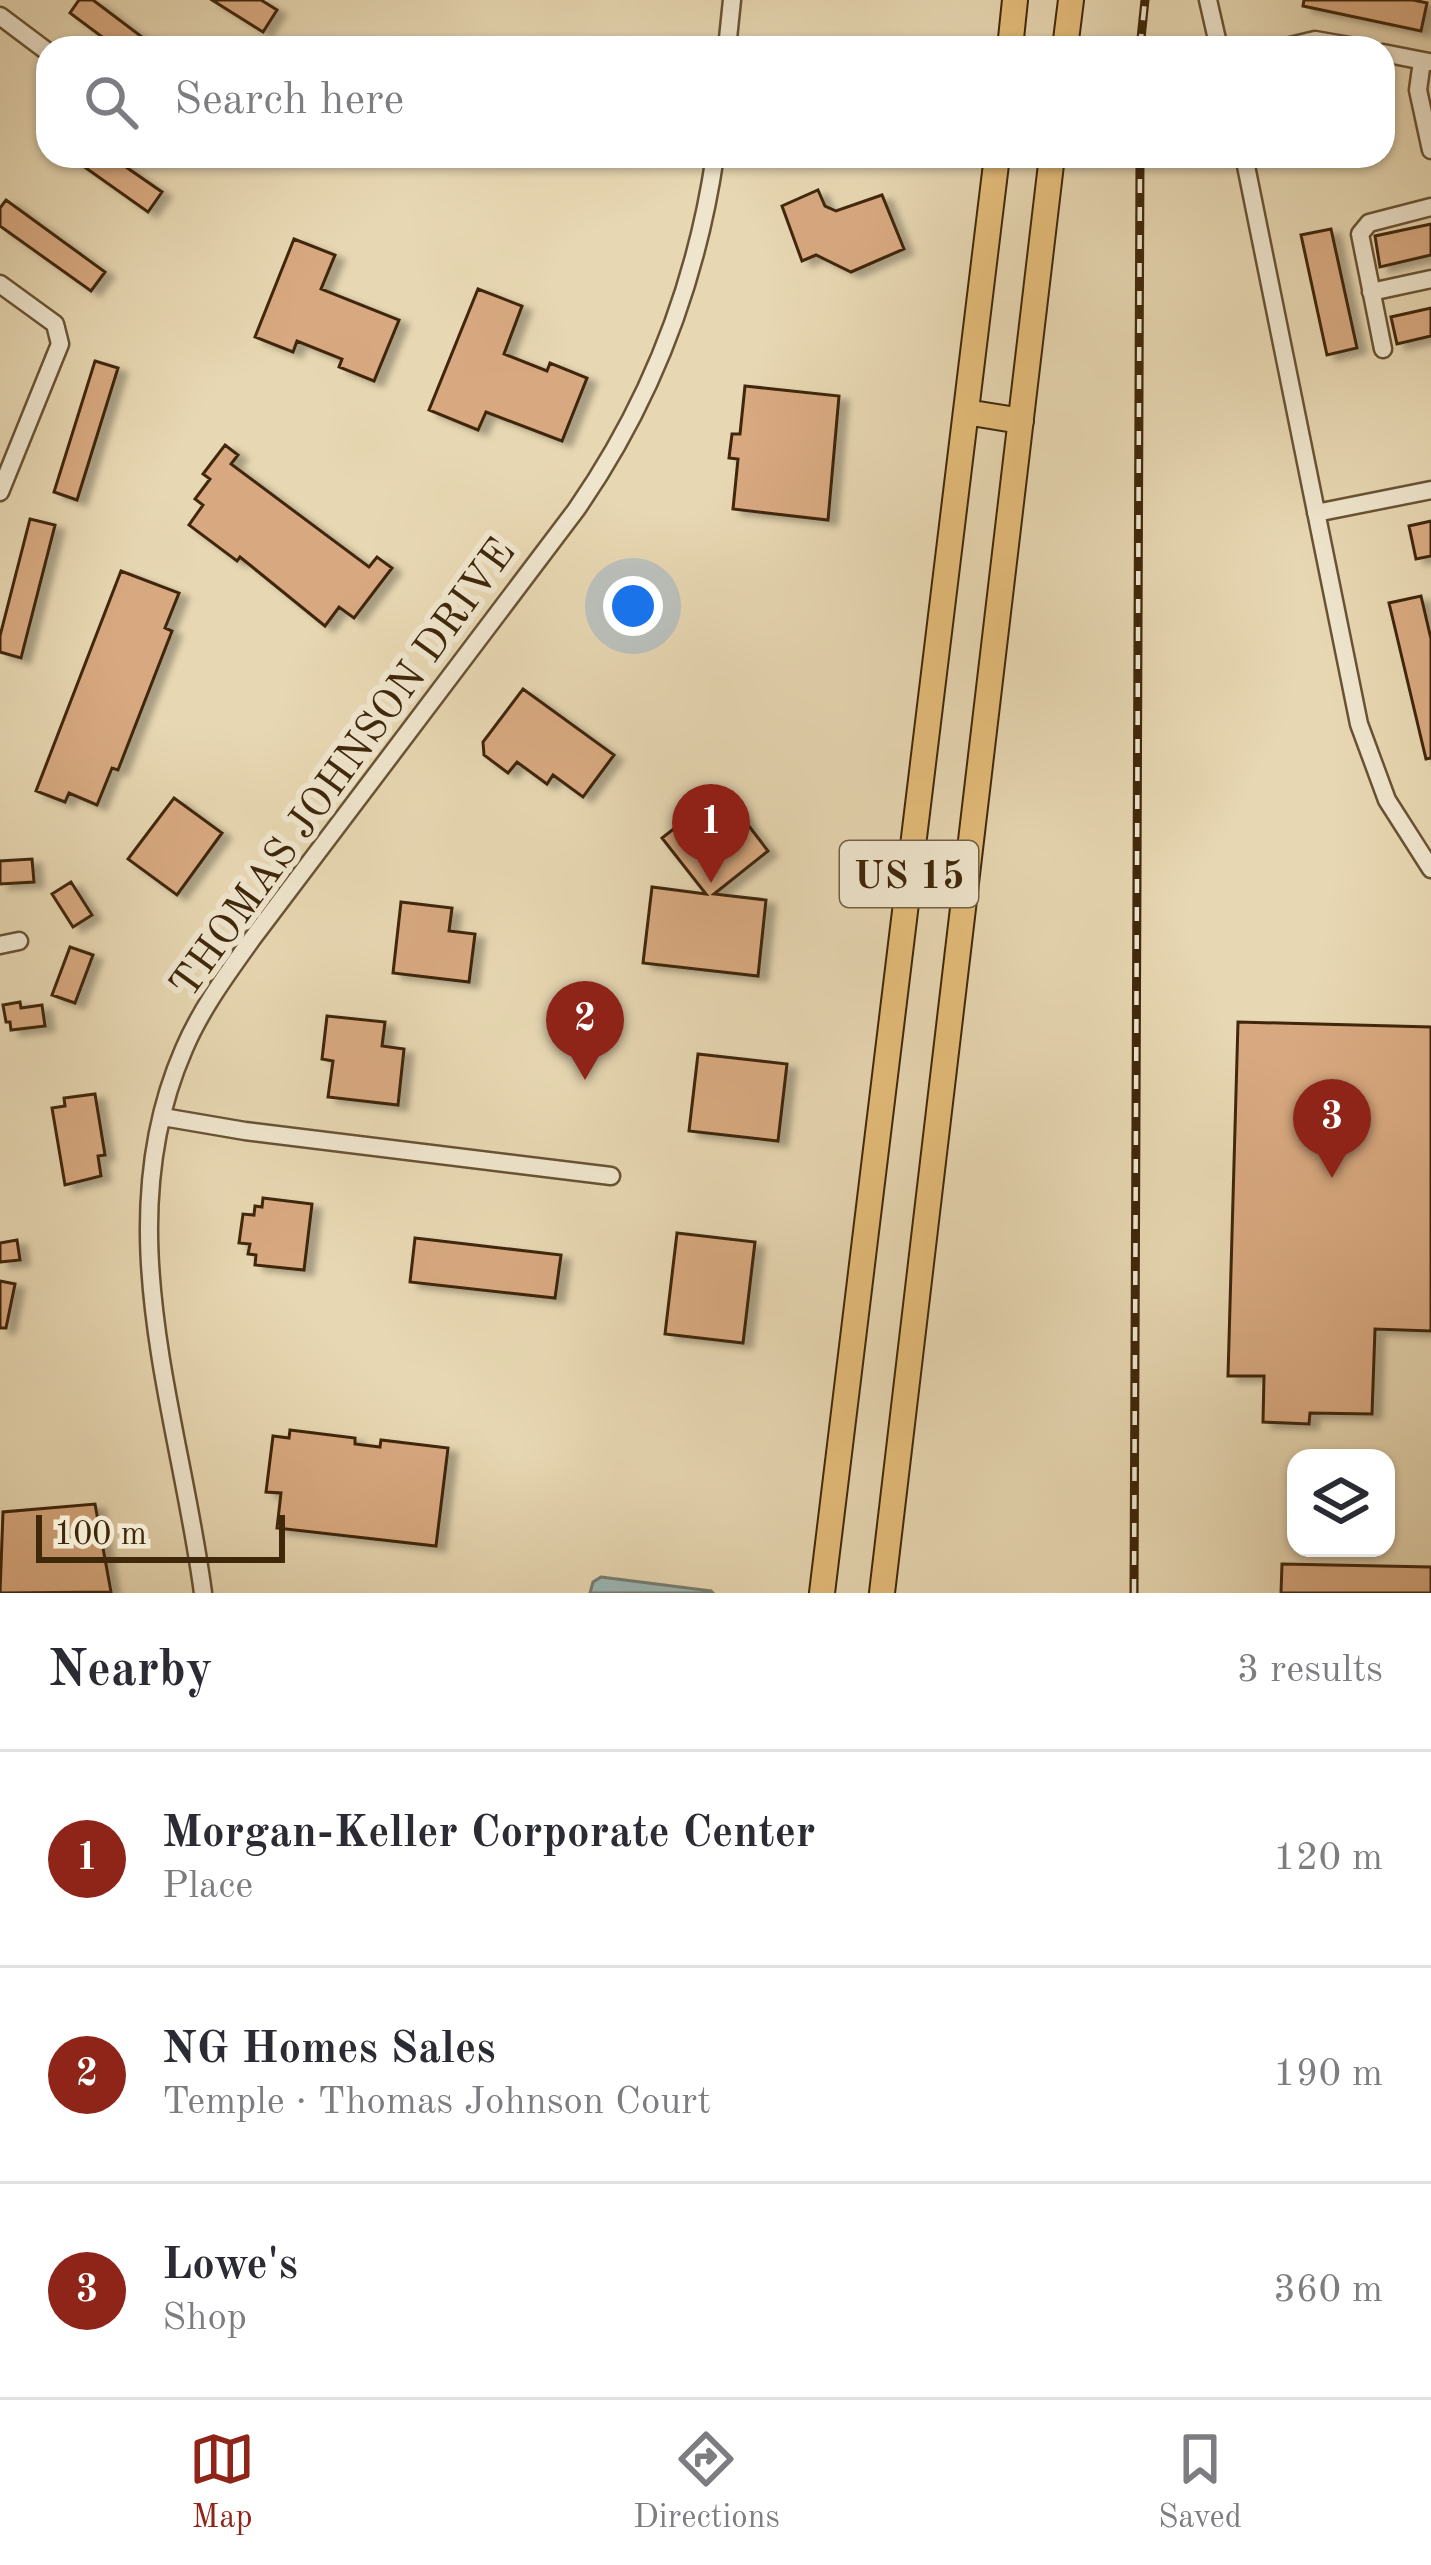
<!DOCTYPE html>
<html lang="en">
<head>
<meta charset="utf-8">
<style>
	body { margin:0; font-family:"Old Standard TT",serif; background:#f7f7f7; color:#2b2b33 }
	.controls { position:absolute; right:36px; bottom:36px; display:grid; overflow:hidden; border-radius:24px; box-shadow:0 3px 9px #0004 }
	.controls button { width:108px; height:108px; display:grid; place-items:center; padding:0; border:0; border-bottom:3px solid #e1e1e2; background:#fff; color:#2b2b33; font:60px sans-serif }
	.scale { position:absolute; left:36px; bottom:30px; width:249px; box-sizing:border-box; padding-left:12px; border:6px solid #3f270a; border-top:0; font-size:33px; line-height:42px; white-space:nowrap; color:#3f270a; -webkit-text-stroke:9px #efe5cd; paint-order:stroke }
	.you { position:absolute; left:633px; top:606px; width:42px; height:42px; margin:-30px; border:9px solid #fff; border-radius:50%; background:#1a73e8; box-shadow:0 0 0 18px #1a73e833 }
	.badge { display:grid; place-items:center; width:78px; height:78px; border-radius:50%; background:#8f2418; color:#fff; font-size:39px; font-weight:700 }
	.pin { position:absolute; translate:-50% -99px; filter:drop-shadow(0 3px 6px #0008) }
	.pin::after { content:''; position:absolute; top:63px; width:42px; height:36px; background:inherit; clip-path:polygon(0 0,100% 0,50% 100%) }
	.list { margin:0; padding:0; list-style:none }
	h2 { display:flex; justify-content:space-between; align-items:center; height:156px; margin:0; padding:0 48px; font-size:51px }
	h2 small { font-size:39px; font-weight:400; color:#7c7c81 }
	.list li { display:grid; grid-template-columns:78px 1fr auto; gap:36px; align-items:center; box-sizing:border-box; height:216px; padding:0 48px; border-top:3px solid #e1e1e2 }
	.list b { display:block; font-size:45px; white-space:nowrap }
	.list p { margin:0; font-size:39px; white-space:nowrap; color:#7c7c81 }
	.list em { font-size:39px; font-style:normal; color:#7c7c81 }
	.icon { flex:none; width:66px; height:66px; fill:none; stroke:currentColor; stroke-width:2; stroke-linecap:round; stroke-linejoin:round }
	.map { position:relative; flex:none; width:1431px; height:1593px; overflow:hidden }
	.search { position:absolute; background:#fff; box-shadow:0 3px 9px #0004; left:36px; right:36px; top:36px; height:132px; display:flex; align-items:center; gap:30px; box-sizing:border-box; padding:0 42px; border-radius:36px; color:#7c7c81; font-size:45px }
	.sheet { height:804px; background:#fff }
	nav { display:flex; justify-content:space-around; align-items:center; box-sizing:border-box; height:168px; border-top:3px solid #e1e1e2; background:#fff; font-size:33px; color:#7c7c81 }
	nav a { display:grid; justify-items:center; gap:6px }
	nav .on { color:#8f2418 }
	.map>svg:first-child { display:block }
	.water { fill:#9bb7b6; stroke:#767d71; stroke-width:3 }
	.building { fill:#d8a980; stroke:#3f270a; stroke-width:3; filter:url(#shadow) }
	.lines { fill:none; stroke-linecap:round; stroke-linejoin:round }
	.minor-casing { stroke:#695334; stroke-width:21 }
	.highway-casing { stroke:#3f270a; stroke-width:28 }
	.minor { stroke:#efe5cd; stroke-width:16 }
	.highway { stroke:#e4bc79; stroke-width:24 }
	.rail-casing { stroke:#3f270a; stroke-width:9 }
	.rail { stroke:#efe5cd; stroke-width:4.5; stroke-dasharray:14; stroke-linecap:butt }
	.labels { text-anchor:middle; stroke-width:12; stroke-linejoin:round; paint-order:stroke }
	.shield { fill:#efe5cd; stroke:#746044; stroke-width:3 }
	.shield-label { font-size:39px; font-weight:bold; fill:#3f270a }
	.street-label { font-size:42px; fill:#3f270a; stroke:#efe5cd }
</style>
</head>
<body>
<div class="map">
<svg width="1431" height="1593" viewBox="0 0 1431 1593">
	<defs>
		<filter id="shadow"><feDropShadow dx="9" dy="5" stdDeviation="3" flood-color="#0004"/></filter>
	</defs>
	<rect width="100%" height="100%" fill="#e7d7b2"/>
	<filter id="stains"><feTurbulence type="fractalNoise" baseFrequency=".00167" numOctaves="4"/><feColorMatrix values="0 0 0 0 .2 0 0 0 0 .09 0 0 0 0 .02 0 0 0 .5 -.17"/></filter>
	<radialGradient id="worn" r=".72"><stop offset=".6" stop-color="#630" stop-opacity="0"/><stop offset="1" stop-color="#630" stop-opacity=".3"/></radialGradient>
	<path class="water" d="M 601,1577 L 711,1591 L 713,1593 L 590,1593 L 593,1582 Z"/>
	<path class="building" d="M 79,0 L 93,0 L 146,40 L 140,48 L 117,48 L 70,13 Z
		M 212,0 L 261,0 L 277,10 L 263,32 Z
		M 1304,0 L 1413,0 L 1427,3 L 1421,31 L 1303,6 Z
		M 69,156 L 110,156 L 162,192 L 148,212 Z
		M 818,190 L 825,206 L 836,211 L 882,195 L 904,249 L 851,272 L 816,255 L 802,261 L 782,206 Z
		M 6,200 L 105,272 L 91,291 L 0,226 L 0,208 Z
		M 1431,224 L 1431,255 L 1380,267 L 1375,236 Z
		M 1331,229 L 1357,348 L 1327,355 L 1301,235 Z
		M 294,239 L 335,255 L 321,289 L 399,320 L 374,381 L 339,367 L 342,359 L 297,341 L 293,352 L 255,337 Z
		M 478,289 L 522,306 L 504,354 L 547,371 L 550,363 L 587,378 L 562,441 L 486,412 L 478,430 L 429,410 Z
		M 1431,308 L 1431,336 L 1397,344 L 1391,317 Z
		M 95,361 L 118,368 L 77,500 L 54,492 Z
		M 745,386 L 839,396 L 828,520 L 733,509 L 738,459 L 729,458 L 732,434 L 740,434 Z
		M 225,445 L 238,455 L 231,464 L 369,567 L 377,557 L 392,568 L 354,618 L 339,607 L 325,626 L 240,557 L 237,561 L 189,525 L 203,505 L 195,499 L 210,479 L 203,474 Z
		M 30,519 L 55,525 L 21,658 L 0,652 L 0,636 Z
		M 1431,521 L 1431,556 L 1416,559 L 1409,526 Z
		M 121,571 L 179,593 L 165,628 L 172,631 L 118,770 L 112,768 L 97,805 L 69,793 L 65,802 L 36,791 Z
		M 1421,596 L 1431,639 L 1431,758 L 1426,759 L 1389,603 Z
		M 523,689 L 614,755 L 583,797 L 553,775 L 547,784 L 517,762 L 508,773 L 484,755 L 483,742 Z
		M 722,791 L 768,851 L 714,894 L 766,900 L 758,976 L 643,963 L 652,887 L 706,894 L 662,838 Z
		M 174,798 L 222,833 L 177,895 L 128,859 Z
		M 32,859 L 34,882 L 0,884 L 0,861 Z
		M 71,882 L 92,915 L 73,927 L 52,894 Z
		M 401,902 L 452,908 L 449,931 L 475,934 L 469,982 L 393,973 Z
		M 70,947 L 93,955 L 75,1003 L 52,995 Z
		M 20,1002 L 21,1008 L 42,1005 L 45,1026 L 11,1030 L 10,1022 L 6,1022 L 3,1005 Z
		M 327,1016 L 385,1022 L 382,1046 L 404,1049 L 398,1105 L 328,1097 L 333,1061 L 322,1059 Z
		M 1238,1022 L 1431,1027 L 1431,1331 L 1375,1329 L 1372,1414 L 1310,1413 L 1309,1424 L 1263,1422 L 1264,1376 L 1228,1376 Z
		M 698,1054 L 787,1064 L 778,1141 L 689,1131 Z
		M 95,1094 L 105,1155 L 98,1156 L 101,1176 L 65,1185 L 52,1108 L 65,1106 L 64,1098 Z
		M 263,1198 L 312,1204 L 304,1270 L 255,1265 L 256,1255 L 248,1254 L 250,1244 L 239,1243 L 243,1214 L 254,1215 L 255,1206 L 262,1207 Z
		M 677,1233 L 755,1242 L 743,1343 L 665,1334 Z
		M 415,1238 L 561,1255 L 555,1298 L 410,1282 Z
		M 17,1240 L 20,1260 L 0,1262 L 0,1243 Z
		M 0,1281 L 15,1284 L 6,1328 L 0,1328 Z
		M 290,1430 L 355,1438 L 355,1444 L 380,1447 L 381,1440 L 448,1448 L 436,1546 L 277,1528 L 281,1493 L 266,1492 L 273,1436 L 289,1438 Z
		M 95,1504 L 111,1592 L 0,1593 L 3,1512 Z
		M 1282,1564 L 1431,1567 L 1431,1593 L 1281,1593 Z"/>
	<g class="lines">
		<defs>
			<path id="minor" d="M 1208,0 L 1219,48
				M 0,16 L 48,52
				M 727,48 L 732,0
				M 1282,48 L 1315,40 L 1361,48
				M 1383,53 L 1429,62
				M 1422,61 L 1418,90 L 1431,150
				M 1244,156 L 1359,724 L 1387,800 L 1431,869
				M 0,284 L 55,324 L 60,344 L 0,492
				M 1371,292 L 1431,279
				M 1383,349 L 1360,234 L 1369,223 L 1431,207
				M 1316,513 L 1431,490
				M 0,945 L 19,941
				M 163,1117 L 245,1131 L 611,1176
				M 203,1593 C 179,1412 106,1227 184,1049 C 201,1009 227,974 252,939 L 576,510 C 651,402 696,286 715,156"/>
			<path id="highway" d="M 1010,48 L 1015,0
				M 1065,48 L 1071,0
				M 966,412 L 1021,421
				M 822,1593 L 997,156
				M 882,1593 L 1052,156"/>
		</defs>
		<use href="#minor" class="minor-casing"/>
		<use href="#highway" class="highway-casing"/>
		<use href="#minor" class="minor"/>
		<use href="#highway" class="highway"/>
		<defs>
			<path id="rail" d="M 1140,48 L 1145,0
				M 1134,1593 L 1140,156"/>
		</defs>
		<use href="#rail" class="rail-casing"/>
		<use href="#rail" class="rail"/>
	</g>
	<g class="labels">
		<rect class="shield" x="840" y="841" width="138" height="66" rx="9"/>
		<g class="shield-label">
			<text x="909" y="888">US 15</text>
		</g>
		<g class="street-label">
			<text transform="translate(341 767) rotate(-54)" y="15">THOMAS JOHNSON DRIVE</text>
		</g>
	</g>
	<rect width="100%" height="100%" filter="url(#stains)"/>
	<rect width="100%" height="100%" fill="url(#worn)"/>
</svg>
<div class="controls">
<button><svg class="icon" aria-label="layers" viewBox="0 0 24 24"><path d="M12 4l9 5-9 5-9-5zM3 14l9 5 9-5"/></svg></button>
</div>
<div class="scale">100 m</div>
<div class="you"></div>
<div class="pin badge" style="left:711px;top:883px">1</div>
<div class="pin badge" style="left:585px;top:1080px">2</div>
<div class="pin badge" style="left:1332px;top:1178px">3</div>
<div class="search"><svg class="icon" aria-label="search" viewBox="0 0 24 24"><circle cx="10" cy="10" r="6"/><path d="M15 15l6 6"/></svg>Search here</div>
</div>
<section class="sheet">
<h2>Nearby<small>3 results</small></h2>
<ul class="list">
<li><span class="badge">1</span><div><b>Morgan-Keller Corporate Center</b><p>Place</p></div><em>120 m</em></li>
<li><span class="badge">2</span><div><b>NG Homes Sales</b><p>Temple · Thomas Johnson Court</p></div><em>190 m</em></li>
<li><span class="badge">3</span><div><b>Lowe's</b><p>Shop</p></div><em>360 m</em></li>
</ul>
</section>
<nav>
<a class="on"><svg class="icon" aria-label="map" viewBox="0 0 24 24"><path d="M3 6l6-2 6 2 6-2v14l-6 2-6-2-6 2zM9 4v14M15 6v14"/></svg>Map</a>
<a><svg class="icon" aria-label="directions" viewBox="0 0 24 24"><path d="M12 3l9 9-9 9-9-9zM9 14v-3h6M13 9l2 2-2 2"/></svg>Directions</a>
<a><svg class="icon" aria-label="saved" viewBox="0 0 24 24"><path d="M7 4h10v16l-5-4-5 4z"/></svg>Saved</a>
</nav>
</body>
</html>
